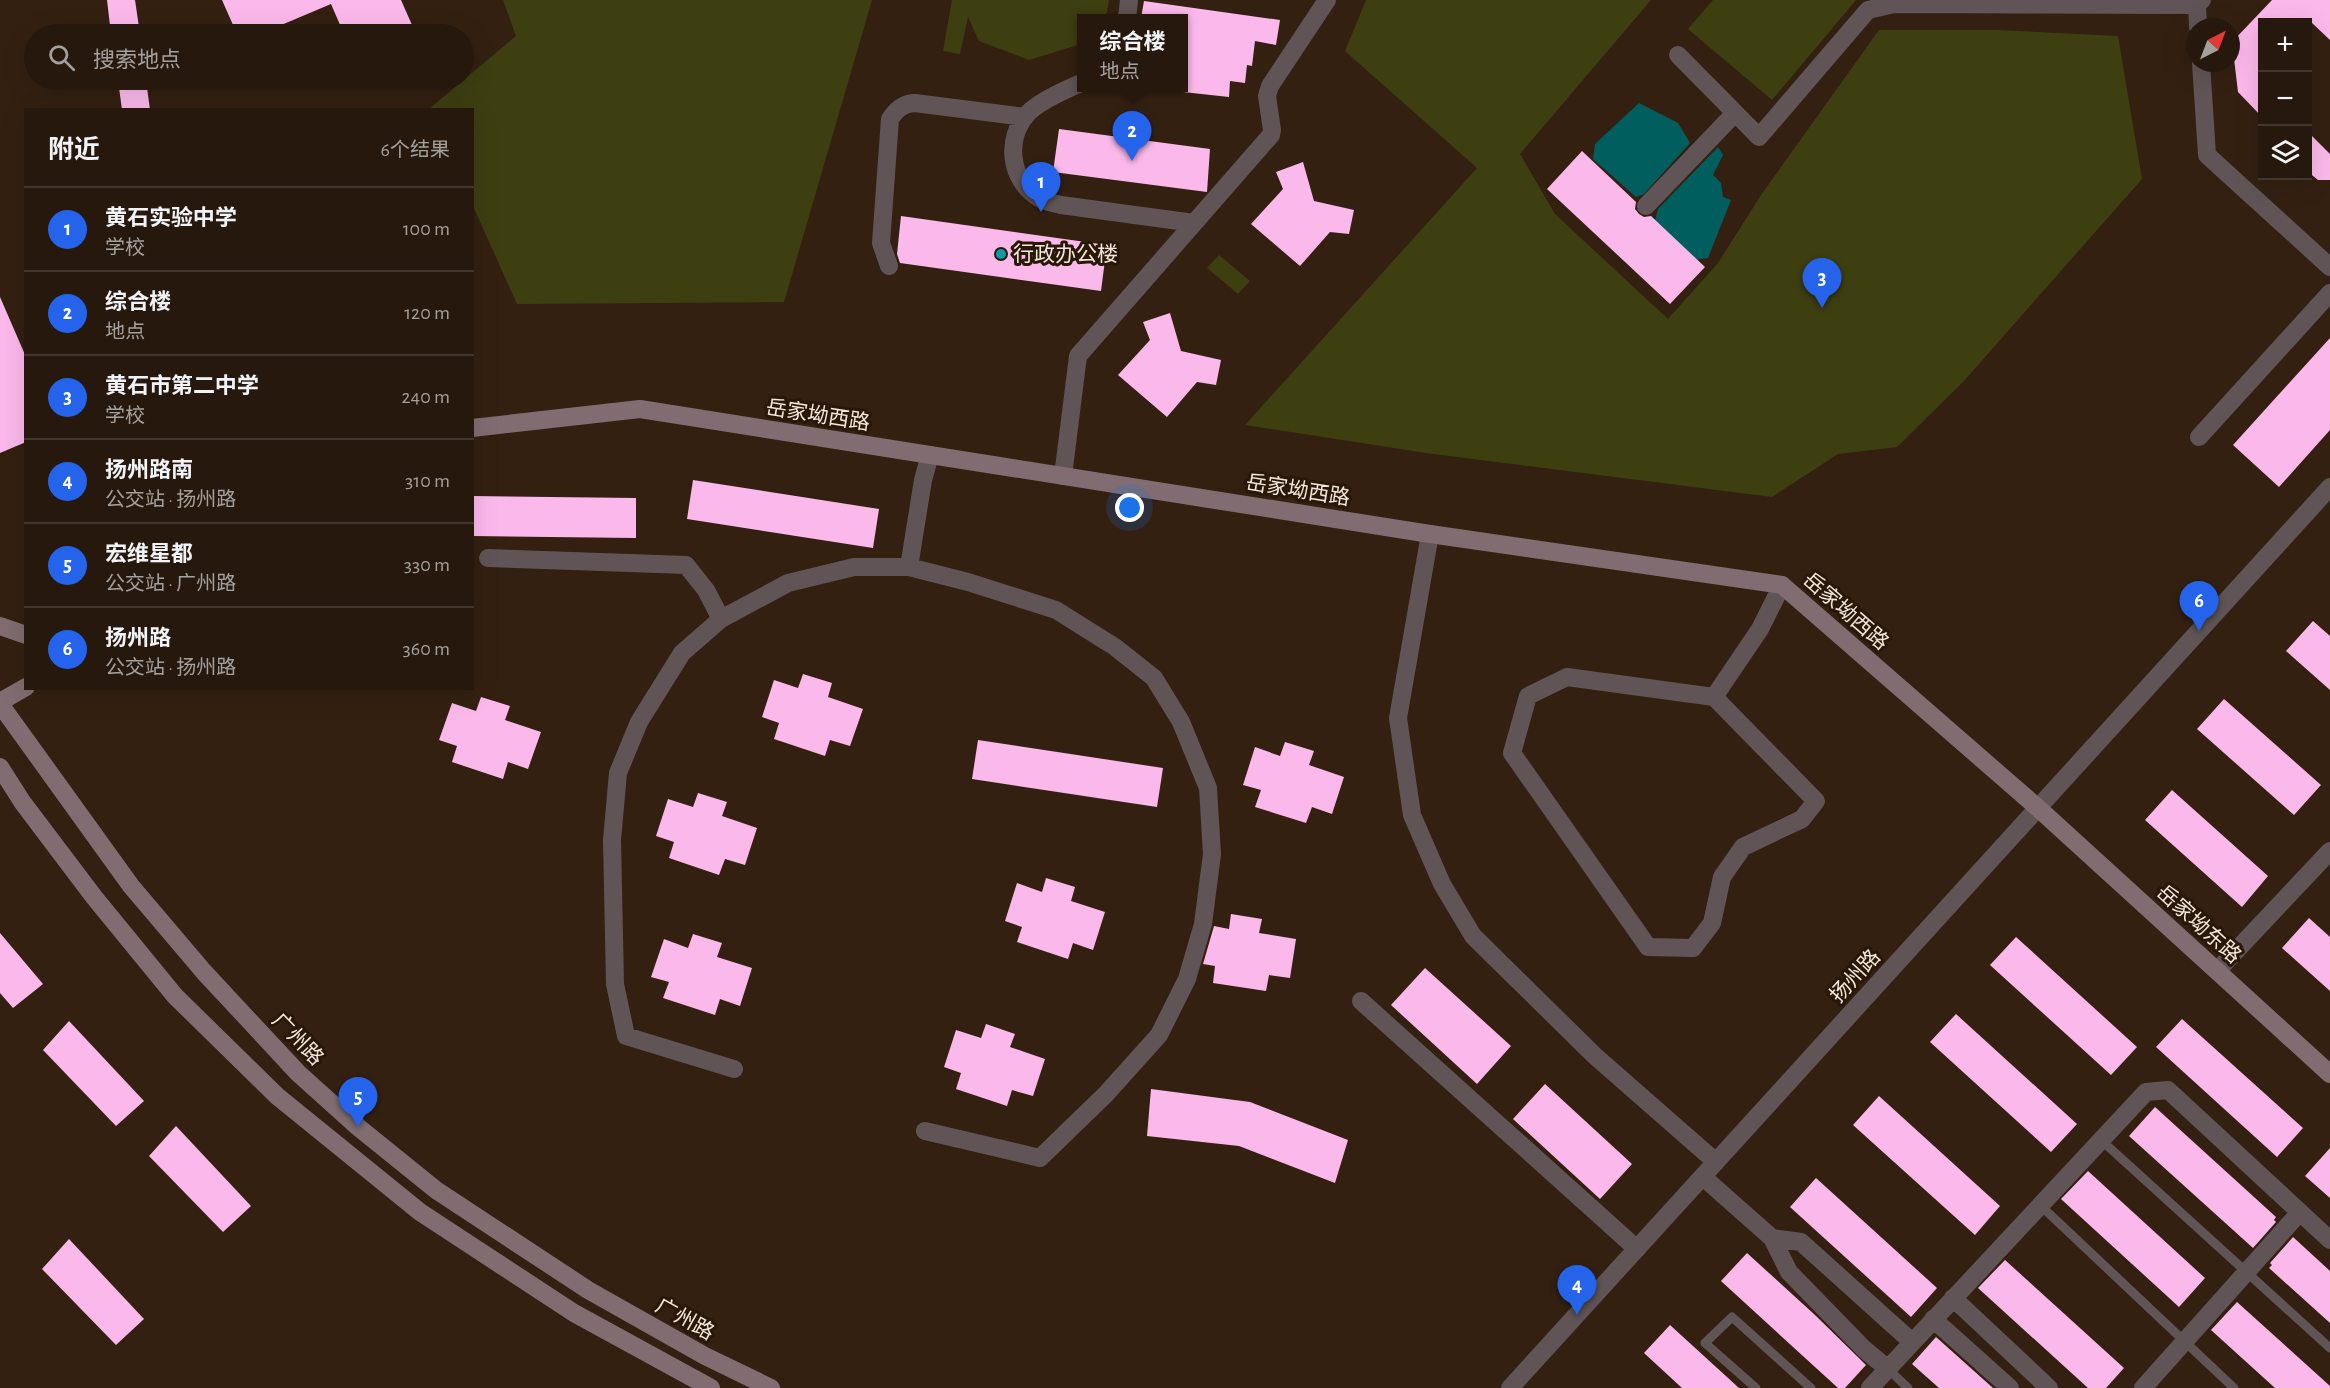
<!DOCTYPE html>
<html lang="zh">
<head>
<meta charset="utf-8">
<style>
	body { margin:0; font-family:"Alegreya Sans","Noto Sans SC",sans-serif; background:#32251b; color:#f1f3f6 }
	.controls { position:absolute; right:18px; top:18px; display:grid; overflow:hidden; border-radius:0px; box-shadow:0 6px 24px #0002 }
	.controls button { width:54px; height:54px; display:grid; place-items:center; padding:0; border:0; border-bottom:2px solid #42372e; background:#26180d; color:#f1f3f6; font:30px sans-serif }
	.compass { position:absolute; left:2186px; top:18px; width:54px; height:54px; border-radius:50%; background:#26180d; box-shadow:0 6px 24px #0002; rotate:42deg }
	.you { position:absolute; left:1130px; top:508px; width:21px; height:21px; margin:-15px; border:4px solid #fff; border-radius:50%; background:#1a73e8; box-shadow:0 0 0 9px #1a73e833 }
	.badge { display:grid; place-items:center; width:39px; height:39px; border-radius:50%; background:#2563eb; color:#fff; font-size:20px; font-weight:700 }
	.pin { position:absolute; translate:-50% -50px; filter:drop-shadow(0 2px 3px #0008) }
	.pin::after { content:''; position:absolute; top:32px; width:21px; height:18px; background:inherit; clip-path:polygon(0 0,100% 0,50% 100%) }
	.popup { position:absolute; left:1077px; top:14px; width:111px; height:78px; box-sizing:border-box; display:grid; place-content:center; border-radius:0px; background:#26180d; filter:drop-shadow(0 2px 4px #0005); font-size:20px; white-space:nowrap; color:#a4a09d }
	.popup b { font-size:22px; color:#f1f3f6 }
	.popup::after { content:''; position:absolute; left:50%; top:100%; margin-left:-12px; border:12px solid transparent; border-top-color:#26180d }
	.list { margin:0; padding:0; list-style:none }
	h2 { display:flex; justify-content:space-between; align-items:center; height:78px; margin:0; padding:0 24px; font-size:26px }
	h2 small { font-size:20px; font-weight:400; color:#a4a09d }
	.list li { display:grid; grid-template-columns:39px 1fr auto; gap:18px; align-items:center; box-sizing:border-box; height:84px; padding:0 24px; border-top:2px solid #42372e }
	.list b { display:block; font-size:22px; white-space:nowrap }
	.list p { margin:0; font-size:20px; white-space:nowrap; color:#a4a09d }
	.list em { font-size:20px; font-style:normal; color:#a4a09d }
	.icon { flex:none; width:33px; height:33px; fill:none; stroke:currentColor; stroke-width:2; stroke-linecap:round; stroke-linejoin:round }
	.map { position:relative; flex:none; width:2330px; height:1388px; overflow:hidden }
	.search { position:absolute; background:#26180d; box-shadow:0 6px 24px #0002; left:24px; top:24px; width:450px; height:66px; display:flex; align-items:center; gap:15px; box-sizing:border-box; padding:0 21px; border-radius:33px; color:#a4a09d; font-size:22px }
	.panel { position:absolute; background:#26180d; box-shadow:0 6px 24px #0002; left:24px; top:108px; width:450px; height:582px; border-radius:0px }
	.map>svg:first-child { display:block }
	.green { fill:#3d3f11 }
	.water { fill:#005e5f }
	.building { fill:#fbb9eb }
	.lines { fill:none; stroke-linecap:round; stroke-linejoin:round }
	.service { stroke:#605456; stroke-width:9 }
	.minor { stroke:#605456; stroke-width:18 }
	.tertiary { stroke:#605456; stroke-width:18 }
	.secondary { stroke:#816d71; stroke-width:18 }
	.culture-dot { fill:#0f9aa8; stroke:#291708; stroke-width:2 }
	.labels { text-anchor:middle; stroke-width:6; stroke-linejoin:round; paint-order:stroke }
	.poi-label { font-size:21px; fill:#f3e6dc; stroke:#291708; text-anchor:start }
	.street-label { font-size:21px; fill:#f3e6dc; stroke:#291708 }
</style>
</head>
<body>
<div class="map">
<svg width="2330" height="1388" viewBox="0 0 2330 1388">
	<rect width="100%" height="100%" fill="#332011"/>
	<path class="green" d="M 503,0 L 872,0 L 784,302 L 517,304 L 473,206 L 472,110 L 429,109 L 516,36 Z
		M 952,0 L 1109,0 L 1107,12 L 1102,18 L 1081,18 L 1081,44 L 1029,60 L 979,41 L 968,17 L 960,54 L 943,51 Z
		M 1366,0 L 1651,0 L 1520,154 L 1555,214 L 1668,319 L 1718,263 L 1761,195 L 1879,30 L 1997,30 L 2118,36 L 2142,179 L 1963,382 L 1897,447 L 1838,454 L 1772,497 L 1426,453 L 1245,425 L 1477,168 L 1345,51 Z
		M 1713,0 L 1856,0 L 1772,100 L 1688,29 Z
		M 1219,255 L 1250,281 L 1238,294 L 1207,268 Z"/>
	<path class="water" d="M 1639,103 L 1678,123 L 1690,143 L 1644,194 L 1636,197 L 1593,159 L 1595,144 Z
		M 1718,147 L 1723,155 L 1713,175 L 1721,183 L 1723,197 L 1731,200 L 1708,258 L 1693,260 L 1654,224 L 1658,209 Z"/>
	<path class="building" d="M 107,0 L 135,0 L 140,34 L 111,34 Z
		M 222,0 L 401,0 L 416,34 L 344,34 L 331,4 L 260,34 L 237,34 Z
		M 2272,0 L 2330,0 L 2330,40 L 2311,22 L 2262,22 L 2262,117 L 2238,92 L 2232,42 Z
		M 1144,1 L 1280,20 L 1276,45 L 1255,41 L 1252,66 L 1247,65 L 1245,83 L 1230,81 L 1229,97 L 1183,92 L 1183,18 L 1141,18 Z
		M 118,80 L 146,80 L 150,110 L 122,110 Z
		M 1059,129 L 1210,149 L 1207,192 L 1053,172 Z
		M 2307,131 L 2330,154 L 2330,180 L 2318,180 L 2307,171 Z
		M 1582,151 L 1636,202 L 1635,209 L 1639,214 L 1644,217 L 1651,216 L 1705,267 L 1670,304 L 1547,189 Z
		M 1303,162 L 1314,201 L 1354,210 L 1349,234 L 1330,232 L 1300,266 L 1251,224 L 1283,189 L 1276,172 Z
		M 901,216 L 1107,245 L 1101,291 L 900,263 L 897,254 Z
		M 0,297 L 26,357 L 26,442 L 0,453 Z
		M 1170,313 L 1181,351 L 1221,360 L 1216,385 L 1197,382 L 1167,417 L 1118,375 L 1150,340 L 1143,322 Z
		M 2330,338 L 2330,430 L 2279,487 L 2233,445 Z
		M 693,480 L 879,509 L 873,548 L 687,519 Z
		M 472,496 L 636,498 L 636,538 L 472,536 Z
		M 2313,621 L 2330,636 L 2330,690 L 2286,651 Z
		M 803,674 L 832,683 L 828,697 L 863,709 L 850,746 L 830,740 L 825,756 L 774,739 L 779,723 L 762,717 L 774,680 L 798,688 Z
		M 481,697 L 510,706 L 505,720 L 541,732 L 528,769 L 508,762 L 503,779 L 452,762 L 457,746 L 439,740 L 452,703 L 476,711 Z
		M 2224,699 L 2321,785 L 2294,815 L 2197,729 Z
		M 978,740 L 1163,768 L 1157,807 L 972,779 Z
		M 1285,742 L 1314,751 L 1309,765 L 1344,777 L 1332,814 L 1312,807 L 1306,823 L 1255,807 L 1261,790 L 1243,785 L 1255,747 L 1280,756 Z
		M 2172,790 L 2268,876 L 2242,907 L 2145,820 Z
		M 698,793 L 727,802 L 722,816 L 757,828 L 745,865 L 725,859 L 719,875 L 669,858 L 674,842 L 656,836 L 668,799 L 693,807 Z
		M 1046,878 L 1075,887 L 1071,901 L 1105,912 L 1093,950 L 1073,943 L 1068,959 L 1017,942 L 1022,927 L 1005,921 L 1017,883 L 1042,892 Z
		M 1231,914 L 1262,919 L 1259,933 L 1296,939 L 1290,978 L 1269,975 L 1266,991 L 1213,983 L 1215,966 L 1203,964 L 1214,926 L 1229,929 Z
		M 2309,918 L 2330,937 L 2330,991 L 2282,948 Z
		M 0,933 L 43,984 L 13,1008 L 0,993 Z
		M 693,934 L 722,943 L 717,957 L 752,968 L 740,1006 L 720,999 L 715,1015 L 663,998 L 669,982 L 651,977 L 664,939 L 688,948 Z
		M 2016,937 L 2137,1047 L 2111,1075 L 1990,965 Z
		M 1425,968 L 1511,1046 L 1477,1084 L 1391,1005 Z
		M 1956,1014 L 2077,1124 L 2051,1152 L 1930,1042 Z
		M 2182,1019 L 2303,1128 L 2277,1157 L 2156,1047 Z
		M 69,1021 L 144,1101 L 116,1126 L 43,1050 Z
		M 986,1024 L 1015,1034 L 1010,1047 L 1045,1059 L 1033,1096 L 1012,1090 L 1007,1106 L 956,1089 L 961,1073 L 944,1067 L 956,1030 L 981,1038 Z
		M 1545,1084 L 1632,1164 L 1600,1199 L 1513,1119 Z
		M 1151,1089 L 1250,1102 L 1348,1140 L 1335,1183 L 1239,1146 L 1147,1136 Z
		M 1879,1096 L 2000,1206 L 1975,1235 L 1853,1125 Z
		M 2155,1107 L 2276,1217 L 2274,1220 L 2276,1222 L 2253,1248 L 2129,1136 Z
		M 176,1126 L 251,1206 L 223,1232 L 149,1156 Z
		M 2330,1148 L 2330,1198 L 2305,1176 Z
		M 2088,1171 L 2205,1278 L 2179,1307 L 2061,1199 Z
		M 1816,1178 L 1937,1288 L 1911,1317 L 1790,1207 Z
		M 2293,1237 L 2330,1271 L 2330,1323 L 2269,1268 L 2272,1265 L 2270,1263 Z
		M 69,1239 L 144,1319 L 116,1345 L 42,1269 Z
		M 1747,1253 L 1815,1315 L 1866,1365 L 1845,1388 L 1838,1388 L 1721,1281 Z
		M 2005,1260 L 2124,1368 L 2106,1388 L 2088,1388 L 1978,1288 Z
		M 2237,1302 L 2330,1386 L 2330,1388 L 2275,1388 L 2211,1330 Z
		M 1670,1325 L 1739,1388 L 1682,1388 L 1644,1353 Z
		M 1936,1337 L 1993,1388 L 1939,1388 L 1912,1364 Z"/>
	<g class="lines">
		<path class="service" d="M 2101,1140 L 2330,1348
			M 2040,1205 L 2234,1388
			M 1888,1369 L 1908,1388
			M 1756,1388 L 1705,1343 L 1732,1317 L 1811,1388"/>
		<path class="minor" d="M 2197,5 L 2198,27
			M 1127,18 L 1129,0
			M 1678,55 L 1759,137 L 1868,10 L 1894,4 L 2197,5 L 2202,0
			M 2201,63 L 2207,155 L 2330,267
			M 1081,83 C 1067,89 1039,102 1028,113 C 1005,138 1009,180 1039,198 C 1045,202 1054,203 1061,205 L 1194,223
			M 1646,206 L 1735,113
			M 889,266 L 881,243 L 890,119 C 896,110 903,103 915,103 L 1025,117
			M 2199,437 L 2330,293
			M 1063,476 L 1078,356 L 1271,135 L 1272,130 L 1267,96 L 1270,86 L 1327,0
			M 488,558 L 686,565 L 706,590 L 721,619
			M 1714,697 L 1816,801 L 1802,819 L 1743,847 L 1722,877 L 1712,923 L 1693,948 L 1648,947 L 1512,753 L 1528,696 L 1567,677 L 1714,697 L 1760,629 L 1782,585
			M 2217,971 L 2330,851
			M 1361,1001 L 1637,1249
			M 734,1069 L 626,1036 L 615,984 L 612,840 L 618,773 L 639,722 L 682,653 L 721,619 L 788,583 L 854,567 L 909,567
			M 925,1131 L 1040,1158 L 1106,1094 L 1159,1035 L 1187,979 L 1203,924 L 1212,854 L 1208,788 L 1181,722 L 1154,678 L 1115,647 L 1056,610 L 968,582 L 909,567 L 923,480 L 930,455
			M 1703,1177 L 1772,1238 L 1789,1272 L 1864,1349 L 1888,1369
			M 1772,1238 L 1801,1242 L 1912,1342
			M 1953,1298 L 2049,1388
			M 1933,1319 L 2010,1388
			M 1870,1388 L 2146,1092 L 2168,1090 L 2330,1240
			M 2143,1388 L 2300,1212"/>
		<path class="tertiary" d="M 1430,534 L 1398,718 L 1412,815 L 1442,884 L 1473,936 L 1595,1056 L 1716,1162
			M 1510,1388 L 2330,487"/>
		<path class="secondary" d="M 472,428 L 640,409 L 1430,534 L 1782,585 L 2038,808 L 2330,1074
			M 0,626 L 26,635
			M 0,702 L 26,687
			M 0,704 L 131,886 L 204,972 L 298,1073 L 358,1127 L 436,1190 L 588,1290 L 705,1356 L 771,1388
			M 0,767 L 23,803 L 94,897 L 175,996 L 277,1096 L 420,1212 L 574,1313 L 711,1388"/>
	</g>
	<circle class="culture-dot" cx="1001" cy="254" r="6"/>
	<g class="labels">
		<g class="poi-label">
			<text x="1013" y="261">行政办公楼</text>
		</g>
		<g class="street-label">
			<text transform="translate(818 415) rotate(9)" y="7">岳家坳西路</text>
			<text transform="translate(1298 490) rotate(9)" y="7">岳家坳西路</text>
			<text transform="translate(1846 611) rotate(41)" y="7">岳家坳西路</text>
			<text transform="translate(2199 924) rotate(42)" y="7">岳家坳东路</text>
			<text transform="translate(1855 976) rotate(-48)" y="7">扬州路</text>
			<text transform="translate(298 1039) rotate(46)" y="7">广州路</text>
			<text transform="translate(685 1319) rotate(29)" y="7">广州路</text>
		</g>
	</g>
</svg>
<div class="controls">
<button>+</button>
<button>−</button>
<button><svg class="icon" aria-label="layers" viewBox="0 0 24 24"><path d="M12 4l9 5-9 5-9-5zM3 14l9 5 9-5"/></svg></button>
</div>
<svg class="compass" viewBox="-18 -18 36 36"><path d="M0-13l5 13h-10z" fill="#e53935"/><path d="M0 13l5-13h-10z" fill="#a4a09d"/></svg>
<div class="you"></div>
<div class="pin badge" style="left:1041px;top:212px">1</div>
<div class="pin badge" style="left:1132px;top:161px">2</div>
<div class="popup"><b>综合楼</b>地点</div>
<div class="pin badge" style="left:1822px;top:308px">3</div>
<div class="pin badge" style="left:1577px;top:1315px">4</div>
<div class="pin badge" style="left:358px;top:1127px">5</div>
<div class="pin badge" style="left:2199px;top:631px">6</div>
<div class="search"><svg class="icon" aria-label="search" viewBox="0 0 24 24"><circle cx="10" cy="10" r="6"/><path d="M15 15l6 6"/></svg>搜索地点</div>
<section class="panel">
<h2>附近<small>6个结果</small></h2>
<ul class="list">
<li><span class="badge">1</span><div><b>黄石实验中学</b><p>学校</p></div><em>100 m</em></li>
<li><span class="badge">2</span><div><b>综合楼</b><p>地点</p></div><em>120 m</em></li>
<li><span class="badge">3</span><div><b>黄石市第二中学</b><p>学校</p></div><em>240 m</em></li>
<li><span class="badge">4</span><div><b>扬州路南</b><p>公交站 · 扬州路</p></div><em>310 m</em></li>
<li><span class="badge">5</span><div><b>宏维星都</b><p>公交站 · 广州路</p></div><em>330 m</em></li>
<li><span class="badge">6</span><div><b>扬州路</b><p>公交站 · 扬州路</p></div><em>360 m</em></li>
</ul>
</section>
</div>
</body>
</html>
